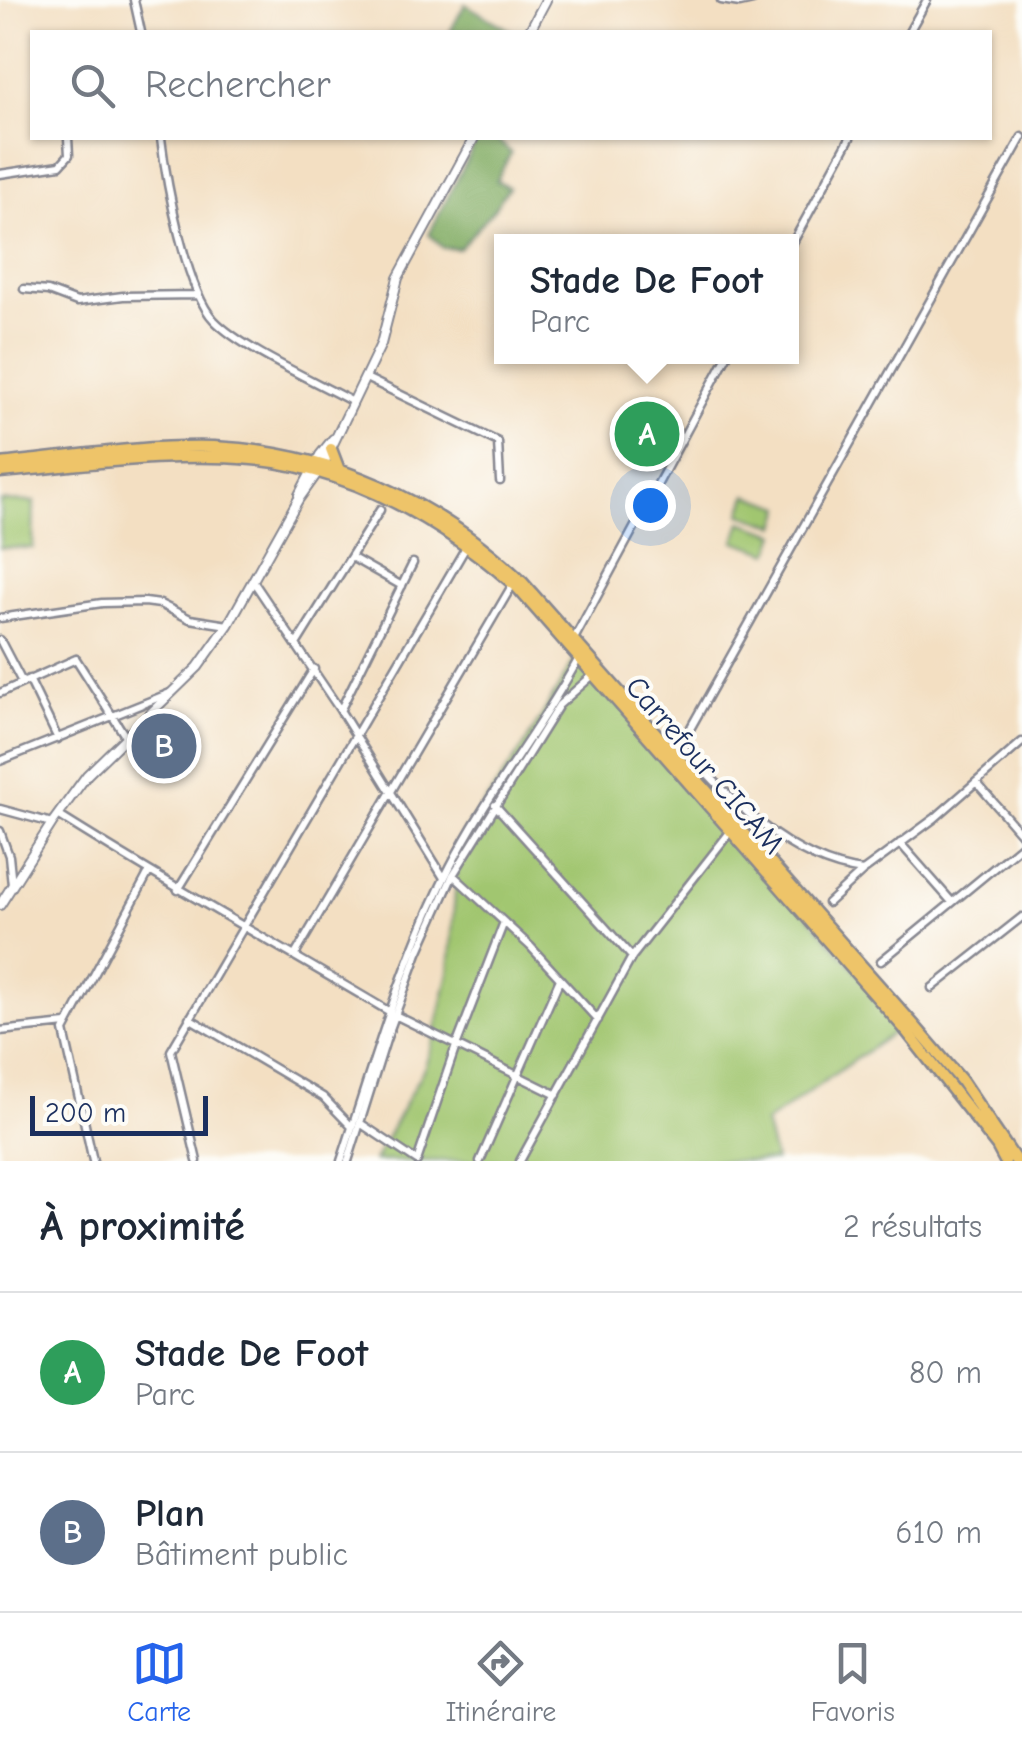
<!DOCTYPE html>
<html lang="fr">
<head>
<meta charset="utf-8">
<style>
	body { margin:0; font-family:"Comic Neue",sans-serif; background:#f2f2f3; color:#1f2937 }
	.scale { position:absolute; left:30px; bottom:25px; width:178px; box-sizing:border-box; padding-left:10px; border:5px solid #1b2f5e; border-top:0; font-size:28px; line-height:35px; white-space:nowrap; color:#1b2f5e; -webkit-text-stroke:8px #fdfcf7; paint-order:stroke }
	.you { position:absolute; left:650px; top:505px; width:35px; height:35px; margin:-25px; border:8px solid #fff; border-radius:50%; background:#1a73e8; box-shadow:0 0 0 15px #1a73e833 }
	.badge { display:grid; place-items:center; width:65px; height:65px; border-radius:50%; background:#2563eb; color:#fff; font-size:32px; font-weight:700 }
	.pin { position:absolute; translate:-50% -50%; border:5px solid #fff; box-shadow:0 2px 10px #0006 }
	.popup { position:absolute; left:494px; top:234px; width:305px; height:130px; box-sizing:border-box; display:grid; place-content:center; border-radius:0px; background:#fff; filter:drop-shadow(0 2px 8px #0005); font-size:32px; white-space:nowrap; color:#747a83 }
	.popup b { font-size:38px; color:#1f2937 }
	.popup::after { content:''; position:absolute; left:50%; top:100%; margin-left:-20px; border:20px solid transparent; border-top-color:#fff }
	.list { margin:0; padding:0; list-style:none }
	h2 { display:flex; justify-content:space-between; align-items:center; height:130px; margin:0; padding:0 40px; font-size:42px }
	h2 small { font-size:32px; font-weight:400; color:#747a83 }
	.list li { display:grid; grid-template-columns:65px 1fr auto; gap:30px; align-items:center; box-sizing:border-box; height:160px; padding:0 40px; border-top:2px solid #e0e1e3 }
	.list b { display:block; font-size:38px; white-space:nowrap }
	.list p { margin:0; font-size:32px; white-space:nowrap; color:#747a83 }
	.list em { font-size:32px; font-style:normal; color:#747a83 }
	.icon { flex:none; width:55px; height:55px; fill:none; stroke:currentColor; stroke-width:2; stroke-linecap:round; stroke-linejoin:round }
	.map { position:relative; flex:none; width:1022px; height:1161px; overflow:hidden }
	.search { position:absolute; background:#fff; box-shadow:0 2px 8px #0004; left:30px; right:30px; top:30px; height:110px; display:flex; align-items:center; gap:25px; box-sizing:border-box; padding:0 35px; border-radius:0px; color:#747a83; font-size:38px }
	.sheet { height:450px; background:#fff }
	nav { display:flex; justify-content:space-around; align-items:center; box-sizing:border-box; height:140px; border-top:2px solid #e0e1e3; background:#fff; font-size:28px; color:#747a83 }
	nav a { display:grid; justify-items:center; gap:5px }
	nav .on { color:#2563eb }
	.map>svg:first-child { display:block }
	.green { fill:#a1c670; stroke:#5e7a67; stroke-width:2.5 }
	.forest { fill:#80ab62; stroke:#4e6d60; stroke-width:2.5 }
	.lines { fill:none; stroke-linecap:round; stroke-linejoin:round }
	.minor-casing { stroke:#878790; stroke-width:11 }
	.tertiary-casing { stroke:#878790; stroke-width:12 }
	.primary-casing { stroke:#878790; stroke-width:15 }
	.minor { stroke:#fff; stroke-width:6 }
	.tertiary { stroke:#fff; stroke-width:8 }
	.primary { stroke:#eec469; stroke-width:10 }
	.labels { text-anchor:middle; stroke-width:8; stroke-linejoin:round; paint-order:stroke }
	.street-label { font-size:30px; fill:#1b2f5e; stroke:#fdfcf7 }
</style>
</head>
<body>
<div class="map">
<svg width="1022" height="1161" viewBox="0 0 1022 1161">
	<rect width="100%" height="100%" fill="#fdfcf7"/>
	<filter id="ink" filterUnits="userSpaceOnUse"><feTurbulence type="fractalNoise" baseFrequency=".01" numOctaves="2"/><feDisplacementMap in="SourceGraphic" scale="20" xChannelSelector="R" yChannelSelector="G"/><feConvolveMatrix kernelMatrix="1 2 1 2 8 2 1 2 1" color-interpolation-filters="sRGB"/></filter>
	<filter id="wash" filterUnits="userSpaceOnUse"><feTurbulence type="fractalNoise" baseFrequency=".0048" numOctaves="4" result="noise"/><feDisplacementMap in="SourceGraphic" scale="40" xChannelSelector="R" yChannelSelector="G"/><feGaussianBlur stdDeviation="2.25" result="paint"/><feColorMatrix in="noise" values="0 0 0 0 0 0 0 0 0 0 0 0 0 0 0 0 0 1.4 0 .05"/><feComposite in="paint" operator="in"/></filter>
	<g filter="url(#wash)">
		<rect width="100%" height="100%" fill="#f3dfc2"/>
		<path class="green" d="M 747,495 L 783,507 L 777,526 L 741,514 Z
			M 0,501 L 34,502 L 33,548 L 0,548 Z
			M 741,522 L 777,534 L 770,553 L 735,541 Z
			M 578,654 L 904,1025 L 765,1123 L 775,1161 L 374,1161 L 425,1066 L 435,1034 L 449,972 L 459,840 L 524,746 Z"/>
		<path class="forest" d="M 465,4 L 513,32 L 450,32 Z
			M 478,138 L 496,138 L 511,153 L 496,181 L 509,187 L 494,209 L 459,249 L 443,248 L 429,234 Z"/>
	</g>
	<g filter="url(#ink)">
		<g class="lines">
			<defs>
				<path id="minor" d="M 134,0 L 141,32
					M 721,0 L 740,3 L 753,0
					M 909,32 L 927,0
					M 161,138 C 166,180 186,291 214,320 C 242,349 315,381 353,402
					M 0,174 L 60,165 L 69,155 L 68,138
					M 792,244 L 850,138
					M 24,289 L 48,291 L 77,302 L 123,296 L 197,295
					M 366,378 L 498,442 L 500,481
					M 351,557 L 402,586
					M 253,581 L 340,710 L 444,878
					M 0,618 L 102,603 L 145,602 L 160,604 L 190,619 L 228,625
					M 574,639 L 727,356
					M 0,640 L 22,682
					M 297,643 L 380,510
					M 29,679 L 58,739
					M 0,693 L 76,659 L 127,739
					M 341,709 L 413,563
					M 681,745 C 729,798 788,862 863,871
					M 673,752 L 681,745 L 1022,137
					M 0,761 L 170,693
					M 976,782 L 1022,835
					M 495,805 L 632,957
					M 0,809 L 52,823
					M 58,815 C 167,884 279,946 390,1012
					M 0,831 L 9,856 L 12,885
					M 900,843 L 951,901
					M 453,875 L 530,946 L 598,1020
					M 178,890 L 314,669
					M 828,903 L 863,871 L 935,818 L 1022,742
					M 295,955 L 513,584
					M 881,961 L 1022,845
					M 932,988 L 1022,917
					M 395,1015 L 557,1095
					M 189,1018 L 323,1097 L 352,1127
					M 0,1031 L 66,1024
					M 360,1123 L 417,1161
					M 93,1161 L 64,1031 L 149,872
					M 197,1161 L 171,1051 L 466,547
					M 341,1161 C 374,1062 402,960 450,867 C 487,794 540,730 579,658
					M 348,1161 L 386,1040 L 418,953 L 453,875 L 559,705 L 593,675
					M 417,1161 L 456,1046 L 504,922
					M 480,1161 L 560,979
					M 520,1161 L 632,957 L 730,832"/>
				<path id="tertiary" d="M 529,32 L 546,0
					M 299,495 L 320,455 L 333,439
					M 0,905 L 52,823 L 87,775 L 198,667 L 228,625 L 298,500 L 323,465 L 381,344 L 398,278 L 474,138"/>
				<path id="primary" d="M 331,449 L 339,470
					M 0,464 C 70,457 143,445 214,447 C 330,452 438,501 522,582 L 913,1024 L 961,1080 L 1016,1161
					M 0,472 C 83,465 169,451 252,459 C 352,469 442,521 516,586 L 904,1028 L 997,1146 L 1005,1161"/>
			</defs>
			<use href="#minor" class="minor-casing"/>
			<use href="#tertiary" class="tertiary-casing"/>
			<use href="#primary" class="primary-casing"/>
			<use href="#minor" class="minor"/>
			<use href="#tertiary" class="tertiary"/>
			<use href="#primary" class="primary"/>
		</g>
	</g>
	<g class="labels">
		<g class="street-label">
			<text transform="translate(705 765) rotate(49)" y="10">Carrefour CICAM</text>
		</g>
	</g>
</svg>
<div class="scale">200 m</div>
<div class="you"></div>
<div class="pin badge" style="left:647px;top:434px;background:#2e9e5b">A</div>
<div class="popup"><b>Stade De Foot</b>Parc</div>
<div class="pin badge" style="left:164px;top:746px;background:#5c6f8a">B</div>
<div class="search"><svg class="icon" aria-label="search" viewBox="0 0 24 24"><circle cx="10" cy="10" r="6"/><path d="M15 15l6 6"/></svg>Rechercher</div>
</div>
<section class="sheet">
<h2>À proximité<small>2 résultats</small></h2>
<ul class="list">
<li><span class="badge" style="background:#2e9e5b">A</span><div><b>Stade De Foot</b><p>Parc</p></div><em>80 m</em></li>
<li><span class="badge" style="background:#5c6f8a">B</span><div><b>Plan</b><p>Bâtiment public</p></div><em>610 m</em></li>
</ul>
</section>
<nav>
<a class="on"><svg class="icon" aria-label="map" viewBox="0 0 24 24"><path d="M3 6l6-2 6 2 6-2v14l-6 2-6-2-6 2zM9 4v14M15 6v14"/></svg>Carte</a>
<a><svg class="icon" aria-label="directions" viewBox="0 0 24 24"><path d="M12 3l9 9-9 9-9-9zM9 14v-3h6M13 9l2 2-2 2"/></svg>Itinéraire</a>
<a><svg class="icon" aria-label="saved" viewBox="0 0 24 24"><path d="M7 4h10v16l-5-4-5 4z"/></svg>Favoris</a>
</nav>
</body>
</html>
